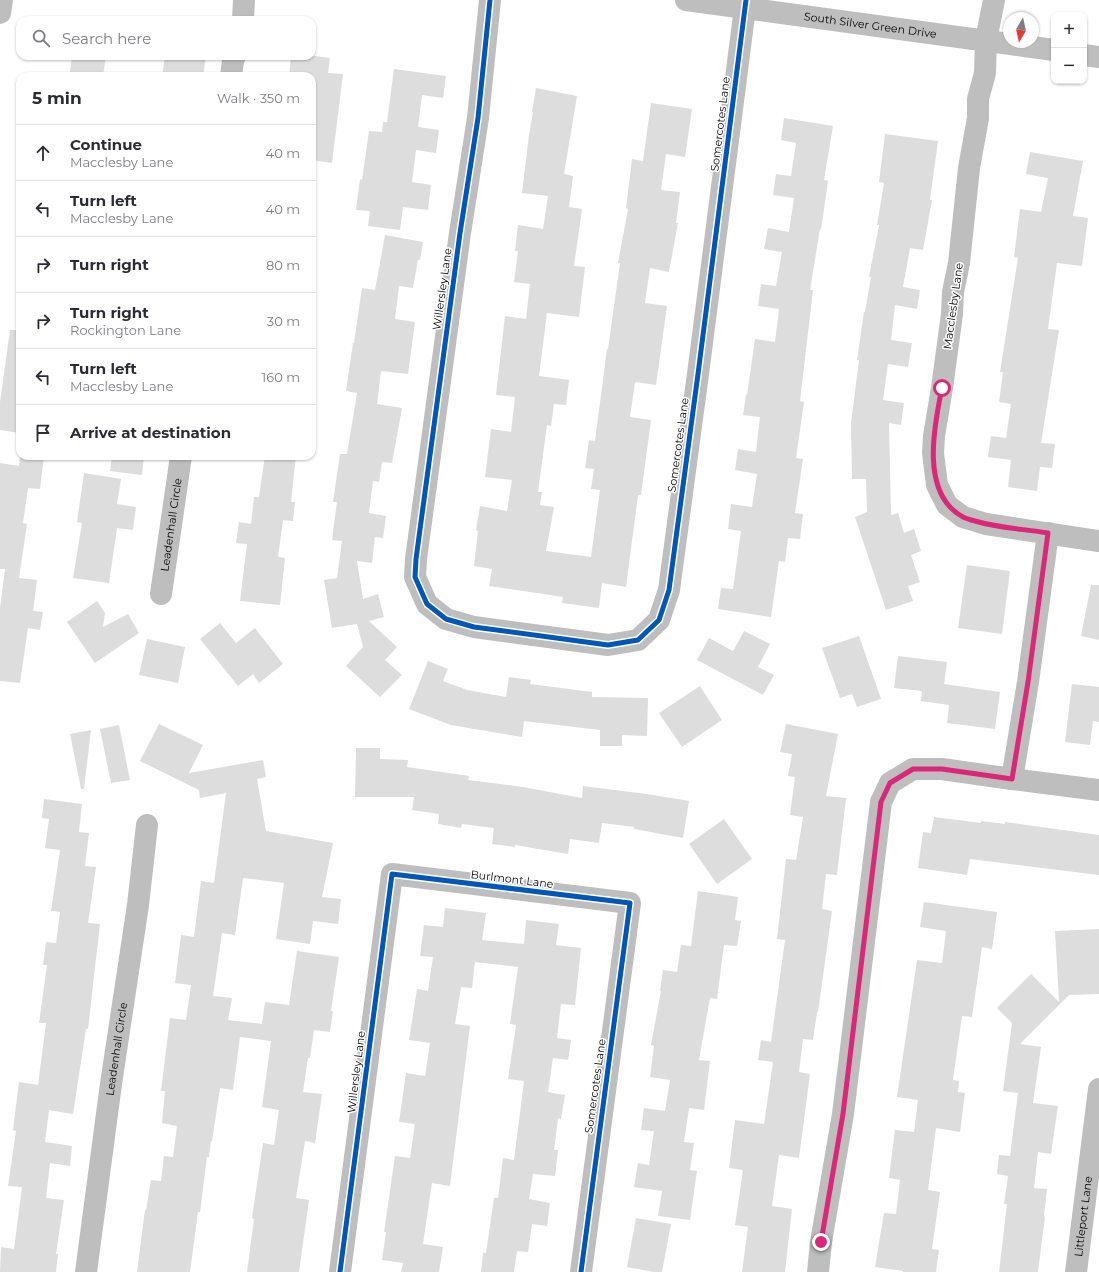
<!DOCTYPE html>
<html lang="en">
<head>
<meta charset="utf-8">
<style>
	body { margin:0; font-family:Montserrat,sans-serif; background:#f7f7f7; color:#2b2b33 }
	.controls { position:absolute; right:12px; top:12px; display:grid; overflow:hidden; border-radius:8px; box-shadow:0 1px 3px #0004 }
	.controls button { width:36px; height:36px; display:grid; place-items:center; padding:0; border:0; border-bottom:1px solid #e1e1e2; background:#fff; color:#2b2b33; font:20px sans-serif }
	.compass { position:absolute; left:1003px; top:12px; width:36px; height:36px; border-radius:50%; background:#fff; box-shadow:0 1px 3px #0004; rotate:189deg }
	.stop { position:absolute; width:12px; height:12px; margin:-9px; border:3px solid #db2777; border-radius:50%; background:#fff }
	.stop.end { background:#db2777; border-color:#fff; box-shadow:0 1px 4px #0008 }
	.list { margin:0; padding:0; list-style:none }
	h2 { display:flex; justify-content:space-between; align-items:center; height:52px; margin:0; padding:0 16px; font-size:17px }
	h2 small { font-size:13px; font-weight:400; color:#7c7c81 }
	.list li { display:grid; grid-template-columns:26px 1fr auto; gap:12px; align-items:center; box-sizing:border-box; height:56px; padding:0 16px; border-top:1px solid #e1e1e2 }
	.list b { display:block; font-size:15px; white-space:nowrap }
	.list p { margin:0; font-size:13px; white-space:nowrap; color:#7c7c81 }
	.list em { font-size:13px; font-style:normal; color:#7c7c81 }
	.icon { flex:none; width:22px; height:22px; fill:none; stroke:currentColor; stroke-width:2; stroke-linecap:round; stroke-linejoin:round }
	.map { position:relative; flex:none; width:1099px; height:1272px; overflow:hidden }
	.search { position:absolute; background:#fff; box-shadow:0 1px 3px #0004; left:16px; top:16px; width:300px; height:44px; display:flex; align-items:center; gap:10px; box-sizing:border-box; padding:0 14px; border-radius:12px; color:#7c7c81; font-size:15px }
	.panel { position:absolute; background:#fff; box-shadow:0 1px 3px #0004; left:16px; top:72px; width:300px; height:388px; border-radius:12px }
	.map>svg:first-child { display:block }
	.building { fill:#ddd }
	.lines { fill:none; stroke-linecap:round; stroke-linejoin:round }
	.street { stroke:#bebebe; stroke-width:22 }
	.cycleway-casing { stroke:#fff; stroke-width:8 }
	.cycleway { stroke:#0057b8; stroke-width:5 }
	.route { stroke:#db2777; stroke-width:5 }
	.labels { text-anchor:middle; stroke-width:3; stroke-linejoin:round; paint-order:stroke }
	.street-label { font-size:11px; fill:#000; stroke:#fff }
</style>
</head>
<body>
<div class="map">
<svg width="1099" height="1272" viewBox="0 0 1099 1272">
	<rect width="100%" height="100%" fill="#fff"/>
	<path class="building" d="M 72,56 L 106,56 L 103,76 L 70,72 Z
		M 165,56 L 206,56 L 203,76 L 162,76 Z
		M 291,56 L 315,56 L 330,58 L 328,73 L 343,74 L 332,163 L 312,160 L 312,76 L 289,76 Z
		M 394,69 L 446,76 L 443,98 L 422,95 L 418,127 L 439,130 L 436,153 L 416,150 L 412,182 L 431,185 L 428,210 L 403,207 L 400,230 L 368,226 L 370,211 L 356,210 L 360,179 L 362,180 L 369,131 L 382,132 L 383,122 L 387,122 Z
		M 536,88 L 577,96 L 564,174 L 573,176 L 569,207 L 582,209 L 574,266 L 585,267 L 579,317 L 547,313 L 539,376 L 569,380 L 566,405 L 554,404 L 551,426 L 547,425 L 538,492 L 542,492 L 540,505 L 554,507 L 546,551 L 591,557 L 600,490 L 591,489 L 594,469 L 585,468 L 589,440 L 595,441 L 607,349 L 608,349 L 620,263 L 618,263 L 628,209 L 626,208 L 632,159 L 643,161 L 651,103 L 692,109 L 685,157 L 666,154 L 661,190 L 680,192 L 676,223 L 678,223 L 669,272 L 650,268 L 645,303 L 667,306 L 656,385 L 635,382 L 630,417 L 651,420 L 641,495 L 638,495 L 626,587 L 602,583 L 599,608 L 562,603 L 563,597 L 489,586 L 492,569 L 474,566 L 478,531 L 476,530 L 480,506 L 507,511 L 512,480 L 485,477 L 491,429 L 511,432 L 515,397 L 496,395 L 505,316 L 526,319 L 530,284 L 514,282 L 518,251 L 515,251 L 518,225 L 543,229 L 548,196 L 522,193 L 529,135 L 533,112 L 532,111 Z
		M 784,118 L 833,126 L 824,180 L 828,181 L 821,230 L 820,229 L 810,290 L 813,290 L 800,401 L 804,402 L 796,458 L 803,459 L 795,513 L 803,514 L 800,539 L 788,538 L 785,562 L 779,561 L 771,617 L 718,609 L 721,588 L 733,589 L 741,531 L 728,529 L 731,504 L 752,507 L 757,474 L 735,470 L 738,449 L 756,452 L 760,417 L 743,415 L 746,394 L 747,395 L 755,339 L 775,342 L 779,309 L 758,306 L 761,284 L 776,286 L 782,252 L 764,249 L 768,228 L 789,232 L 794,198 L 773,195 L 776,174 L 791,176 L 796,143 L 781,140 Z
		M 885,134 L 938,141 L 930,200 L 932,200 L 923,250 L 910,248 L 903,287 L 920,290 L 917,309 L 895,305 L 891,340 L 912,343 L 908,367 L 888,364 L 883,400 L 904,403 L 901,425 L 889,423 L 891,515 L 898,513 L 904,533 L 914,529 L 921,551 L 911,555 L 920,582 L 908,586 L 913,601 L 886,610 L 855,517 L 867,512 L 866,479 L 852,479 L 851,423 L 859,360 L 857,360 L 864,312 L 865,312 L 871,277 L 869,277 L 879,225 L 877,225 L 884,183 L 879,182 Z
		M 1030,152 L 1083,161 L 1073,216 L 1088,218 L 1082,266 L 1057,263 L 1048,329 L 1059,330 L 1041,443 L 1055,444 L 1052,468 L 1040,467 L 1037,491 L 1008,487 L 1011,460 L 988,457 L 991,436 L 1006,438 L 1011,404 L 999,402 L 1003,372 L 1000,372 L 1018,258 L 1014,257 L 1020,209 L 1041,212 L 1048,178 L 1026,174 Z
		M 385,235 L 423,242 L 420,260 L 418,260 L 413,288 L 399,286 L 395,319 L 415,322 L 408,374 L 381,371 L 377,404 L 402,408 L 392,463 L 382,462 L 379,482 L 373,481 L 369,513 L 386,516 L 383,538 L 375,537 L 372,563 L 357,561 L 363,599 L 378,594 L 384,617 L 369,621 L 397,647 L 385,660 L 402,675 L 380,697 L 346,666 L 363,647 L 357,624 L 332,628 L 324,580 L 337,578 L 342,541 L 332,540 L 337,502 L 333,502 L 340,454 L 347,454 L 357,393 L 346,391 L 353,343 L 354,343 L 362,288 L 375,290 Z
		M 10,330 L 20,330 L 20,433 L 0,430 L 0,402 Z
		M 20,456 L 44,456 L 40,489 L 28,488 L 23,523 L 27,524 L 19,578 L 37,580 L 33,611 L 43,612 L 40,630 L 28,628 L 20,683 L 0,681 L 0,608 L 5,569 L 0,569 L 0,463 L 19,466 Z
		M 112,456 L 144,456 L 142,475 L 110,471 Z
		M 265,456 L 296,456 L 291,502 L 295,502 L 293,521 L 283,520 L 278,557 L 285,558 L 280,605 L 240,601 L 247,544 L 236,543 L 239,522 L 251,524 L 254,497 L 259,497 Z
		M 84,473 L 121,479 L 117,504 L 136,507 L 133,530 L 117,528 L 109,583 L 73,578 L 82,523 L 77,522 Z
		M 967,565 L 1010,571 L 1002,634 L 958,628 Z
		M 1091,585 L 1099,585 L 1099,640 L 1081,636 Z
		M 97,601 L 105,613 L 103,627 L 128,614 L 139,633 L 95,663 L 67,622 Z
		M 220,623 L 236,643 L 255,628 L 283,664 L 259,683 L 253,674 L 238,686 L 200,639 Z
		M 744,631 L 770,644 L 758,667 L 774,675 L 763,695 L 697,660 L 709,638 L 733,651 Z
		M 859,636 L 881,699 L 857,707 L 852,694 L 840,698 L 822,648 Z
		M 147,639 L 185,647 L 178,683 L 139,675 Z
		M 898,656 L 947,662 L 944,684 L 1000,692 L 995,729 L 947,723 L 949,705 L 921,701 L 922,691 L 894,688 Z
		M 428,661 L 448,669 L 443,681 L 467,690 L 506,697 L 509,677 L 531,680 L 530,684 L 592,692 L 592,697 L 648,698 L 647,736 L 622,735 L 622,746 L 600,746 L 600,730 L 524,721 L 522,737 L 451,725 L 409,709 Z
		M 1072,684 L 1099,687 L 1099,722 L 1093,721 L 1090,745 L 1065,742 Z
		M 700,686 L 722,720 L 682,747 L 659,713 Z
		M 159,724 L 203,745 L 189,773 L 263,760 L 266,777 L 257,779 L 266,831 L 333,843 L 322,897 L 341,899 L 338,924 L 313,921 L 310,944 L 276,939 L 284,883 L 243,878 L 235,935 L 222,933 L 213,996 L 232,998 L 228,1020 L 262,1024 L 265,1002 L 289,1005 L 297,951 L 339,957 L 331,1011 L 333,1011 L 330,1032 L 314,1030 L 310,1058 L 308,1058 L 303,1092 L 322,1094 L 315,1143 L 305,1141 L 296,1198 L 309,1200 L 299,1272 L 247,1272 L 254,1219 L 252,1218 L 263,1143 L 274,1145 L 279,1110 L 262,1107 L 271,1041 L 240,1037 L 233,1090 L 220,1088 L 212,1141 L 211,1141 L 209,1157 L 207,1157 L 200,1212 L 198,1212 L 190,1272 L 137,1272 L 145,1210 L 146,1210 L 151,1180 L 161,1181 L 164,1156 L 173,1157 L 177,1126 L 162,1123 L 165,1091 L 161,1091 L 170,1018 L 186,1020 L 191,985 L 175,983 L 181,935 L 194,937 L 201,881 L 214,883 L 226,793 L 200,798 L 199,790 L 140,761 Z
		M 786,724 L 838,734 L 826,796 L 846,798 L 837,875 L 826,874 L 822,909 L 832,911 L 818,1012 L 817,1012 L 813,1040 L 803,1039 L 799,1072 L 810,1074 L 799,1158 L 779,1155 L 772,1206 L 792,1209 L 785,1272 L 742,1272 L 748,1227 L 735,1225 L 743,1170 L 729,1168 L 735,1120 L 764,1124 L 773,1062 L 758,1060 L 761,1040 L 771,1042 L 785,940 L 777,939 L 786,859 L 796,860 L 803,817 L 790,815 L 795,777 L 788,776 L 792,754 L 780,752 Z
		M 119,725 L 130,780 L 111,783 L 100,729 Z
		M 91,730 L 84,789 L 81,789 L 70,734 Z
		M 356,748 L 380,748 L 380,759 L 408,760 L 407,767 L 469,776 L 468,780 L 523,787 L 582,798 L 583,786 L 647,794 L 689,801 L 683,838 L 634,829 L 634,827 L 602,823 L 599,843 L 570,839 L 568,854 L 515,845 L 515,847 L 492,844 L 494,828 L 462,824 L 461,828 L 438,824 L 439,814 L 412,810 L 414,797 L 355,797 Z
		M 44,799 L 82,804 L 79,832 L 89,833 L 85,866 L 96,867 L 88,923 L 100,924 L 88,1029 L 86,1029 L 73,1114 L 49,1110 L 45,1142 L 72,1146 L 70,1166 L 50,1163 L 46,1198 L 64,1200 L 56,1254 L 58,1254 L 56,1272 L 0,1272 L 1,1247 L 14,1249 L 22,1187 L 8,1186 L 16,1131 L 13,1130 L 19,1082 L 38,1085 L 46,1023 L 39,1023 L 47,965 L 43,965 L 46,942 L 56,943 L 60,912 L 51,911 L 60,850 L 45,848 L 49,819 L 42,818 Z
		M 934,817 L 981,823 L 981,821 L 1005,824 L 1005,822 L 1099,835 L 1099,875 L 970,859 L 967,875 L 918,868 L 923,832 L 931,833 Z
		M 724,819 L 752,859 L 717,884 L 689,844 Z
		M 698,891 L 738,897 L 735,920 L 741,921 L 737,946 L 724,945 L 717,999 L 710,998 L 699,1060 L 710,1061 L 704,1110 L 689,1108 L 684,1142 L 694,1143 L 690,1170 L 697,1171 L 690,1220 L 658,1216 L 662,1191 L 634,1187 L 638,1163 L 649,1165 L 654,1131 L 641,1130 L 644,1108 L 665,1111 L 670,1080 L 650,1077 L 654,1046 L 651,1045 L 661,991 L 660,991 L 663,970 L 677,972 L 681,945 L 691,946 Z
		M 924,902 L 997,912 L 992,949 L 982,947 L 972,1017 L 962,1016 L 953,1080 L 959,1081 L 958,1092 L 965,1093 L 960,1132 L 936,1128 L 928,1190 L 940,1192 L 932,1249 L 939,1250 L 936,1272 L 903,1272 L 903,1271 L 875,1267 L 884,1213 L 896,1214 L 900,1180 L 889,1178 L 895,1130 L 914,1132 L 918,1100 L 897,1097 L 917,960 L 942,963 L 946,931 L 920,927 Z
		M 445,908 L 486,913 L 482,940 L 524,944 L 526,920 L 559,924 L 556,945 L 581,948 L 575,1005 L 561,1004 L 557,1038 L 571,1040 L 568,1060 L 553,1058 L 548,1092 L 565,1095 L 561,1119 L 558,1118 L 554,1150 L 558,1150 L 555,1176 L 533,1174 L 529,1199 L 550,1203 L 547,1226 L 532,1224 L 528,1252 L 517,1251 L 514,1272 L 481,1272 L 483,1253 L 486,1253 L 494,1198 L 498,1198 L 503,1158 L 514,1160 L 524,1081 L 508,1079 L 516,1025 L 510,1024 L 518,967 L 475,962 L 472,988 L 461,987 L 455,1024 L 470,1026 L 450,1186 L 432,1183 L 423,1244 L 443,1247 L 439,1272 L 401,1272 L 403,1263 L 382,1260 L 386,1232 L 384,1232 L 395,1156 L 410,1158 L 415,1124 L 399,1122 L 406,1073 L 425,1076 L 430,1043 L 409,1040 L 417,989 L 428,991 L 433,957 L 420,956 L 424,925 L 443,927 Z
		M 1099,929 L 1099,994 L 1069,995 L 1020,1044 L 1041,1047 L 1033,1103 L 1058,1106 L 1051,1154 L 1038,1152 L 1034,1188 L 1047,1189 L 1044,1216 L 1045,1217 L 1038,1272 L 999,1272 L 1007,1204 L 1004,1204 L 1008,1176 L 997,1174 L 999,1155 L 1010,1156 L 1018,1093 L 1003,1091 L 1012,1023 L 997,1008 L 1031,974 L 1059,1002 L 1055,931 Z
		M 636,1218 L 671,1224 L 662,1272 L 654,1272 L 627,1267 Z"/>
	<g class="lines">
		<g class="street">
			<path d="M 490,0 L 478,118 L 460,233 L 416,559 L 415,577 L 427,604 L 446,619 L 474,627 L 608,645 L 638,640 L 659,620 L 669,590 L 698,374 L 746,0"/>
			<path id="s1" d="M 686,0 L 1054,50"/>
			<path d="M 994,0 L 986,40 L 985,73 L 978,99 L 978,118 L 969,168 L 959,263 L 953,292 L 952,314 L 942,388 L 934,436 L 933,453 L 937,485 L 947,505 L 963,517 L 986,524 L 1099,541"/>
			<path d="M 0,13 L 2,0"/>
			<path d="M 243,20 L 244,0"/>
			<path d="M 1084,55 L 1099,57"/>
			<path d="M 231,76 L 233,61 L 235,56"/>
			<path id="s2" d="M 161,594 L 181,456"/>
			<path d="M 1012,779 L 1028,682 L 1048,533"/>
			<path id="s3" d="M 86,1272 L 111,1084 L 138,905 L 147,825"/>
			<path d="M 340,1272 L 392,874 L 630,903 L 581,1272"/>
			<path d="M 818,1272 L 821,1242 L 843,1114 L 881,802 L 890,783 L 913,769 L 942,769 L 1012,779 L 1099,790"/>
			<path id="s4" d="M 1076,1272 L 1099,1089"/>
		</g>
		<defs>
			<path id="cycleway" d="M 490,0 L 478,118 L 460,233 L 416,559 L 415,577 L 427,604 L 446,619 L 474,627 L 608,645 L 638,640 L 659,620 L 669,590 L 698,374 L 746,0
				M 340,1272 L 392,874 L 630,903 L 581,1272"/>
		</defs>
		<use href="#cycleway" class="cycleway-casing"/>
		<use href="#cycleway" class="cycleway"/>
	</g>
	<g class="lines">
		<path class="route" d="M 821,1242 L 843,1114 L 881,802 L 890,783 L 913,769 L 942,769 L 1012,779 L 1028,682 L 1048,533 C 1024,529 998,528 975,521 C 971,520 967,519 963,517 C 920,494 934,426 942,388"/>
	</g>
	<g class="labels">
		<g class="street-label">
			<text dy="4" stroke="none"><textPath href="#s1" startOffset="186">South Silver Green Drive</textPath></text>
			<text transform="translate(720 124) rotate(-83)" y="4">Somercotes Lane</text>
			<text transform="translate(442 289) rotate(-82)" y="4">Willersley Lane</text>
			<text transform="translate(953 306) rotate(-82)" y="4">Macclesby Lane</text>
			<text transform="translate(678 445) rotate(-82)" y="4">Somercotes Lane</text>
			<text dy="4" stroke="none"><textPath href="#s2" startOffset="70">Leadenhall Circle</textPath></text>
			<text transform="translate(512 879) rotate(7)" y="4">Burlmont Lane</text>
			<text dy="4" stroke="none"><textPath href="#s3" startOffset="225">Leadenhall Circle</textPath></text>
			<text transform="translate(356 1072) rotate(-83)" y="4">Willersley Lane</text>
			<text transform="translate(595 1086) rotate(-82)" y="4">Somercotes Lane</text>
			<text dy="4" stroke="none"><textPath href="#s4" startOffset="56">Littleport Lane</textPath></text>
		</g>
	</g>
</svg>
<div class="controls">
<button>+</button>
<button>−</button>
</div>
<svg class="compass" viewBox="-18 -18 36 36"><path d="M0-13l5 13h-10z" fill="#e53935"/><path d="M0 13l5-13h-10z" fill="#7c7c81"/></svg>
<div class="stop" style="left:942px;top:388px"></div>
<div class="stop end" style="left:821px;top:1242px"></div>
<div class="search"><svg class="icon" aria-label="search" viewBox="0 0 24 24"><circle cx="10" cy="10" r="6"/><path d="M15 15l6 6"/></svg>Search here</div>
<section class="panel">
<h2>5 min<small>Walk · 350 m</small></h2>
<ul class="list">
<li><svg class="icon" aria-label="ahead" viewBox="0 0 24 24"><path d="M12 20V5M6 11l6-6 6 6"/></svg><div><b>Continue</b><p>Macclesby Lane</p></div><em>40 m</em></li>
<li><svg class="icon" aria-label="left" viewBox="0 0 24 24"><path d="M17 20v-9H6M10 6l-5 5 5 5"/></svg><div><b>Turn left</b><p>Macclesby Lane</p></div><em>40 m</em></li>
<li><svg class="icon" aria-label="right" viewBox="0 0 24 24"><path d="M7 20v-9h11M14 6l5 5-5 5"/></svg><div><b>Turn right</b></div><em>80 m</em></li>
<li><svg class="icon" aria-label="right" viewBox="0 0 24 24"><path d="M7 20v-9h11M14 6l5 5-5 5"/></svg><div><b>Turn right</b><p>Rockington Lane</p></div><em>30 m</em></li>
<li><svg class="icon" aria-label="left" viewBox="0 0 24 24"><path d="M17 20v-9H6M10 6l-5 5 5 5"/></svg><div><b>Turn left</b><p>Macclesby Lane</p></div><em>160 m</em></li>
<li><svg class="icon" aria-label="arrive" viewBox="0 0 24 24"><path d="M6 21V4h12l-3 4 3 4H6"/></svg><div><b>Arrive at destination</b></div></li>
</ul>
</section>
</div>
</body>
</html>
